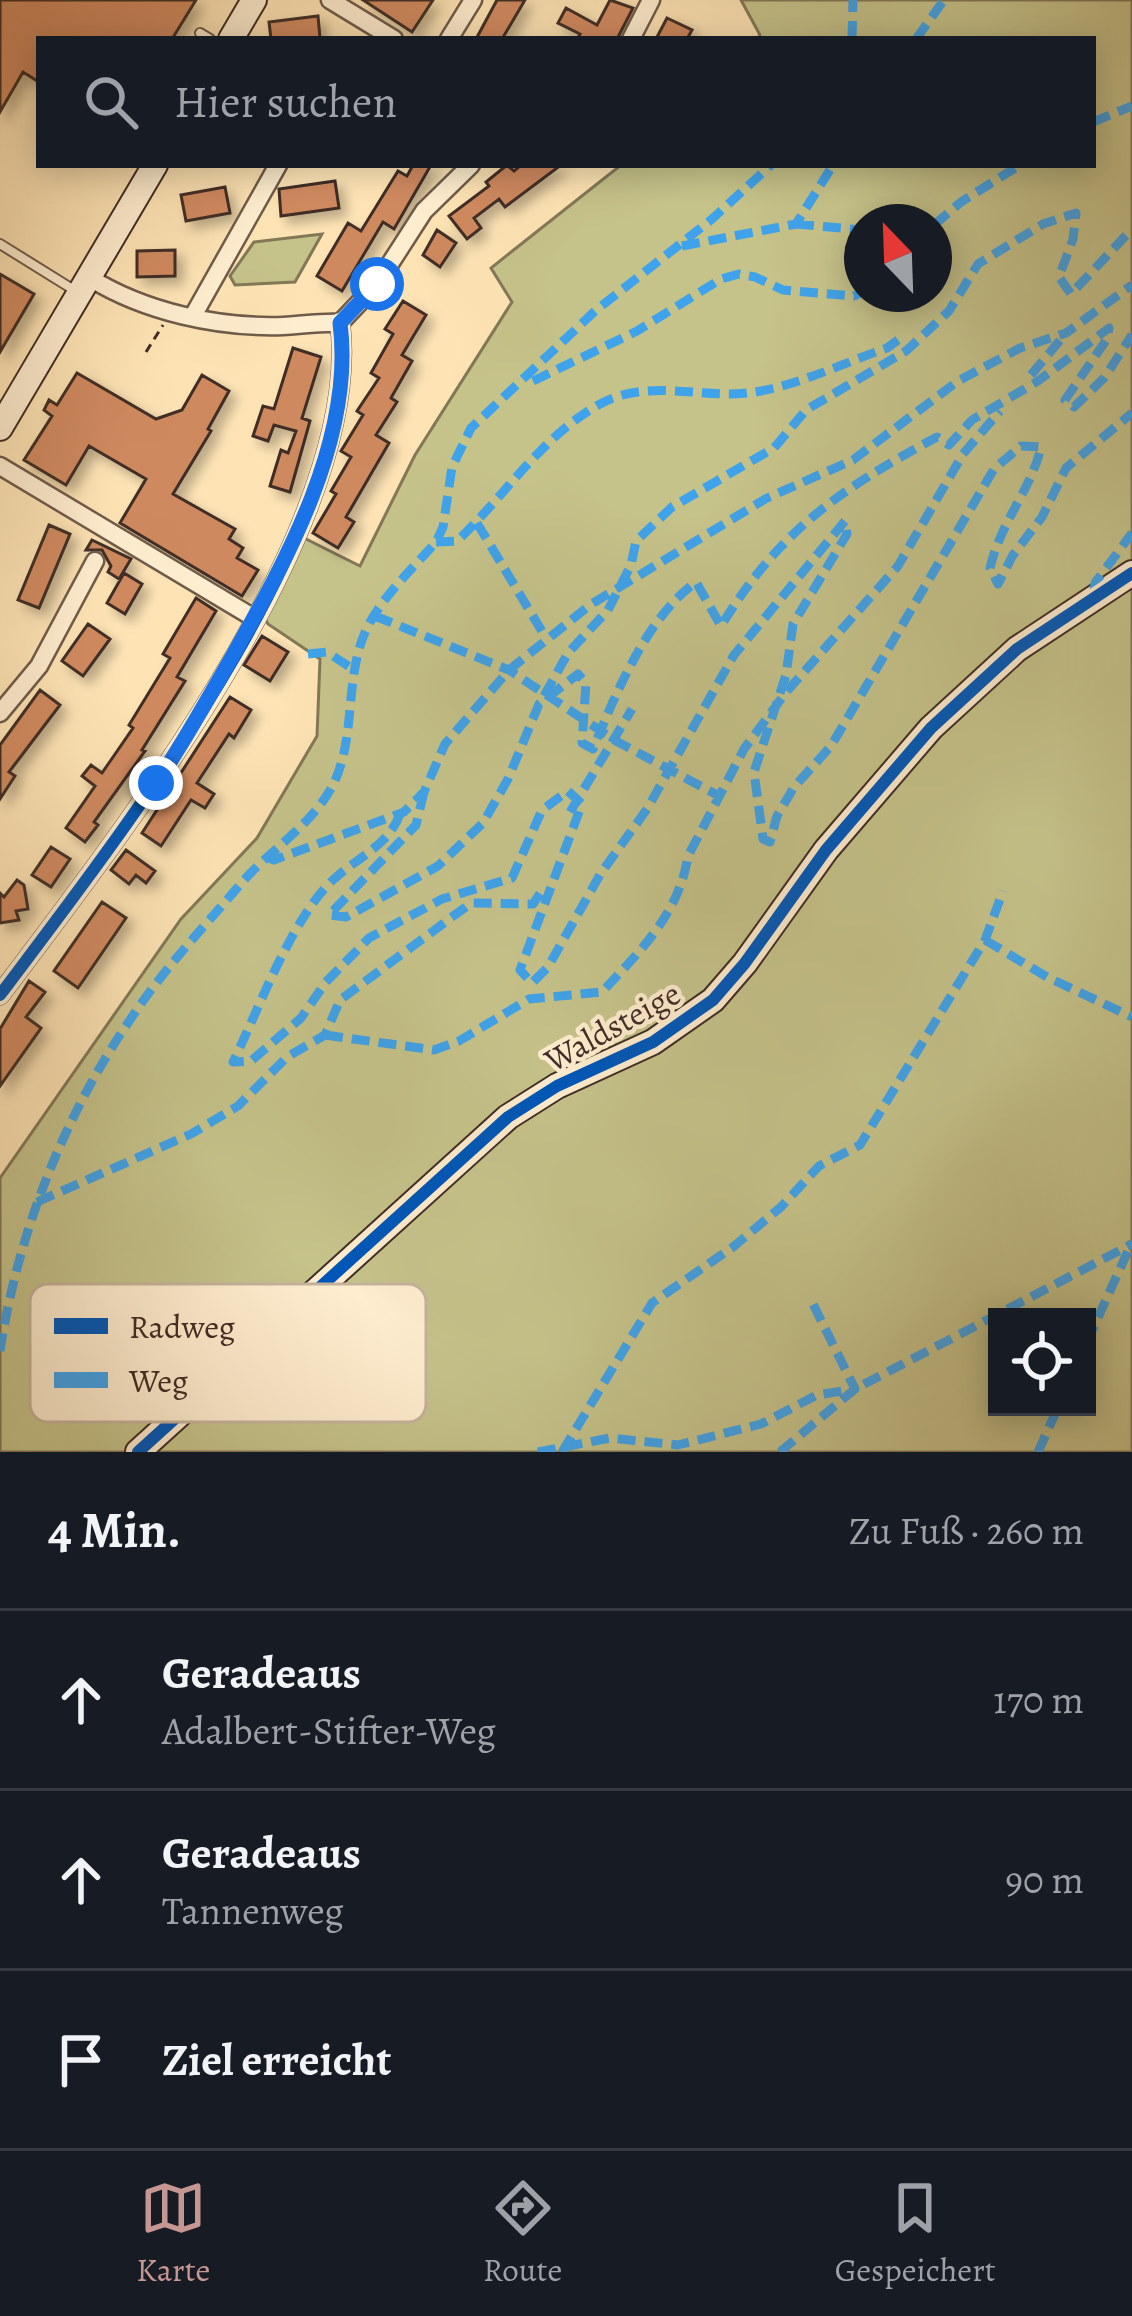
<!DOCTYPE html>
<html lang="de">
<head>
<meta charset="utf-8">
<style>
	body { margin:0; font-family:Alegreya,serif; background:#242831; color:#f1f3f6 }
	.controls { position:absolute; right:36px; bottom:36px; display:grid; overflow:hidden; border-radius:0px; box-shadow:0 6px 30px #0003 }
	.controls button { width:108px; height:108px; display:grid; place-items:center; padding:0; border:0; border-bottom:3px solid #363941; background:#171b24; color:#f1f3f6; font:60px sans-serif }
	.compass { position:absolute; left:844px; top:204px; width:108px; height:108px; border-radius:50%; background:#171b24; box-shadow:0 6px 30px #0003; rotate:337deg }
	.stop { position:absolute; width:36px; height:36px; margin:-27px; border:9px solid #1a73e8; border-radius:50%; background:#fff }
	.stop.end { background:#1a73e8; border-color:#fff; box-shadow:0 3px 12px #0008 }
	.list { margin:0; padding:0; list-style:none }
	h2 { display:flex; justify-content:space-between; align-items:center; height:156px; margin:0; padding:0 48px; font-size:51px }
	h2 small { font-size:39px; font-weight:400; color:#9ea1a6 }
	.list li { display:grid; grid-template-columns:78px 1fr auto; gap:36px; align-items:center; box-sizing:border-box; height:180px; padding:0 48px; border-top:3px solid #363941 }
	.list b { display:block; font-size:45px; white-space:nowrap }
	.list p { margin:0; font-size:39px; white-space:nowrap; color:#9ea1a6 }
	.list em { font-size:39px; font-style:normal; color:#9ea1a6 }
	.icon { flex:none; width:66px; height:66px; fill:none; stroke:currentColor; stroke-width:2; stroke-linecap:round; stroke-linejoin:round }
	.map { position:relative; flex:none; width:1132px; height:1452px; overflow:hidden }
	.search { position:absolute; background:#171b24; box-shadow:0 6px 30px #0003; left:36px; right:36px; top:36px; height:132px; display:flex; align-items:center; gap:30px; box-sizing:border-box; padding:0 42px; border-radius:0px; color:#9ea1a6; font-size:45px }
	.sheet { height:696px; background:#171b24 }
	nav { display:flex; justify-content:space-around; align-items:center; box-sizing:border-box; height:168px; border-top:3px solid #363941; background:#171b24; font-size:33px; color:#9ea1a6 }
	nav a { display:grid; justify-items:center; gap:6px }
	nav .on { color:#c59692 }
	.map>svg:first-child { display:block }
	.green { fill:#c5c28a; stroke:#827858; stroke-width:3; fill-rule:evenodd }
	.building { fill:#cf895e; stroke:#402d26; stroke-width:3; filter:url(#shadow) }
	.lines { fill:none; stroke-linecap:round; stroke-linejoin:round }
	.lane-casing { stroke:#705b4a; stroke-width:12 }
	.street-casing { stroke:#705b4a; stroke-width:21 }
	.secondary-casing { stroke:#402d26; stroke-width:28 }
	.path { stroke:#402d26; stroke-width:3; stroke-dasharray:9 6; stroke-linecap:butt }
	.lane { stroke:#feedcf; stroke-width:8 }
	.street { stroke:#feedcf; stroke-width:16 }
	.secondary { stroke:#feedcf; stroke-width:24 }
	.quiet { stroke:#3fa3eb; stroke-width:9; stroke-dasharray:18 9; stroke-linecap:butt }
	.cycleway-casing { stroke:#feedcf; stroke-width:20 }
	.cycleway { stroke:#0057b8; stroke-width:12 }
	.route { stroke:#1a73e8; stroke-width:15 }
	.labels { text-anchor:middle; stroke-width:9; stroke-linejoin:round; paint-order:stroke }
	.street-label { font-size:33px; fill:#402d26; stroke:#feedcf }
	.key { fill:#feedcf; stroke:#c5b39c; stroke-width:3 }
	.key-label { font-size:33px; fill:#402d26 }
</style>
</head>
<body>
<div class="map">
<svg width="1132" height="1452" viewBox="0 0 1132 1452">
	<defs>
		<filter id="shadow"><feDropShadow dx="7" dy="7" stdDeviation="6" flood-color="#0004"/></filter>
	</defs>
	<rect width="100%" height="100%" fill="#fee4b5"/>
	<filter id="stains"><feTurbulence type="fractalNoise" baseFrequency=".00167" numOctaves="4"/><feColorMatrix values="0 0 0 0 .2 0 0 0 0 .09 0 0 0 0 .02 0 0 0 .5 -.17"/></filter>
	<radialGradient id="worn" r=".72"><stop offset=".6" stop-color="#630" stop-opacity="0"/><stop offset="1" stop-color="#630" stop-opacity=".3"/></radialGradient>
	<path class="green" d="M 741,0 L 1132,0 L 1132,1452 L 0,1452 L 0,1178 L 181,919 L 257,838 L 317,736 L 320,659 L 268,624 L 264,617 L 304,538 L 360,566 L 415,455 L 512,302 L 491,268 L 621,165 L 1093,165 L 1093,39 L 757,39 L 760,35 ZM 862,222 L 934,222 L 934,294 L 862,294 ZM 997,1317 L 1087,1317 L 1087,1407 L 997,1407 Z
		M 322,234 L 295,282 L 235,285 L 230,276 L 254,242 Z"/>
	<path class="building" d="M 0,0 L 196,0 L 172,39 L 39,39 L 39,82 L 23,72 L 0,112 Z
		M 363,0 L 433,0 L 412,32 Z
		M 497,0 L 525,0 L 502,39 L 476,39 Z
		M 610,0 L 633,8 L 617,39 L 577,39 L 580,34 L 558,23 L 566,8 L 597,25 Z
		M 318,16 L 320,38 L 271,39 L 269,22 Z
		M 667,18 L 692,30 L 687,39 L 656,39 Z
		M 413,165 L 431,165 L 394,229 L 383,222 L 342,291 L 317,276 L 348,223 L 361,231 L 398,171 L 407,176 Z
		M 507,165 L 514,171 L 521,165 L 561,165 L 505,207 L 499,199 L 474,218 L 481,228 L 467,239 L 449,216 L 489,186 L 486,182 Z
		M 335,181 L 339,208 L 281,216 L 279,189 Z
		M 225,187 L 230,213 L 186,221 L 181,195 Z
		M 437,230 L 456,243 L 440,267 L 423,255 Z
		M 175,250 L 175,276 L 137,277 L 137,251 Z
		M 0,274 L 34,294 L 0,352 Z
		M 403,301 L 426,315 L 402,355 L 412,361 L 391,398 L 397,402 L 376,435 L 389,443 L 346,517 L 354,522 L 338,548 L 313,533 L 336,494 L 331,491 L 351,457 L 341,451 L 363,415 L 357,411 L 379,378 L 371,373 L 393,334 L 385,329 Z
		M 293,348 L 321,357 L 302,418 L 310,421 L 290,492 L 270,486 L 281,450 L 288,453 L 296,431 L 274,425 L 268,441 L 253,436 L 263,406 L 274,409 Z
		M 77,373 L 156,419 L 182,410 L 202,375 L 229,391 L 208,429 L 211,431 L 173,494 L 235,529 L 229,539 L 243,548 L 237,558 L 258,570 L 242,596 L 120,523 L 146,479 L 89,446 L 66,485 L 24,460 L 52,416 L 44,410 L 49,400 L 57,405 Z
		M 49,525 L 70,534 L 39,608 L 18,600 Z
		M 92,540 L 131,559 L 119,579 L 108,572 L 111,566 L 102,550 L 86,550 Z
		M 124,573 L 142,584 L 125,614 L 107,603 Z
		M 196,598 L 216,611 L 177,677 L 185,681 L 142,750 L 145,751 L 94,822 L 98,825 L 85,842 L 66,828 L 95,786 L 82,776 L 91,765 L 102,773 L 133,728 L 129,725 L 170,658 L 163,654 Z
		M 88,624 L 110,639 L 83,676 L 62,661 Z
		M 262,636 L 288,652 L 270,681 L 244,665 Z
		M 40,690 L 60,705 L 9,772 L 15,776 L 0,799 L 0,745 Z
		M 230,697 L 251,710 L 234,738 L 229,734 L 197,783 L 214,794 L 205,808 L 191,800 L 161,846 L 142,833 Z
		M 51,847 L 70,859 L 51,887 L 32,875 Z
		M 126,850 L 155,871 L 146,883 L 136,875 L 129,884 L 111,870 Z
		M 17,880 L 24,885 L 28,909 L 16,911 L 19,920 L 0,923 L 0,893 L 4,897 Z
		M 102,902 L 126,918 L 78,988 L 54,971 Z
		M 29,981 L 45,992 L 26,1017 L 41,1028 L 0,1086 L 0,1029 Z"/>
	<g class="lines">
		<defs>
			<path id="lane" d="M 200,33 L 210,39
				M 0,244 L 74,290"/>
			<path id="street" d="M 330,0 L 394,39
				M 449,39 L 473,0
				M 631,39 L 651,0
				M 90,278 C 145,312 218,328 283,326 C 302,325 321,322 340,323
				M 193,316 L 278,165
				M 340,323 L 377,284 L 424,211 L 471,165
				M 0,466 L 254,618
				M 0,713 L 39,666 L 95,561
				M 0,995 C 118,838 365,525 340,323"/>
			<path id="secondary" d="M 231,39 L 254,0
				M 0,428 L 155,165
				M 138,1452 L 508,1117 L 557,1086 L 653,1042 L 713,1000 L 745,963 L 826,850 L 931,728 L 1017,649 L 1132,573"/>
		</defs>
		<use href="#lane" class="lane-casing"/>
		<use href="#street" class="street-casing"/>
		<use href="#secondary" class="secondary-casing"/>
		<path class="path" d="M 146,352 L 163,325"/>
		<use href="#lane" class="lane"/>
		<use href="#street" class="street"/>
		<use href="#secondary" class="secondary"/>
		<path class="quiet" d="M 852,39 L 853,0
			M 916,39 L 944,0
			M 1093,122 L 1132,106
			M 796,224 L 862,230
			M 934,225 L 961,202 L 1020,165
			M 682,246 L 796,224 L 833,165
			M 1031,375 L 1066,333
			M 533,381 L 637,331 L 721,279 L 739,274 L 755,277 L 783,290 L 854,296 L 862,292
			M 477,523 L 546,638
			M 436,542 L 457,541 C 505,496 543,434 602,403 C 647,379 700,398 747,393 C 793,388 843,363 887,348 L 898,340
			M 1094,591 L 1095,583 L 1132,533
			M 375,616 L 509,670 L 616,741 L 721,797
			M 308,654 L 327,652 L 354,670
			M 544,696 L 568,653 L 608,610 L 631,565 L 636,541 L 672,507 L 774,448 L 806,410 L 906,351 L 949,311 L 978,264 L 1043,224 L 1076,213 L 1073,239 L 1059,277 L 1071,294 L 1132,229
			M 424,792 L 416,825 L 329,915 L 346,917 L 438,866 L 483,823 L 508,779 L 539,704 L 578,674 L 586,683 L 582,743 L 593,749 C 616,693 647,617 696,582 L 721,626 C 779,531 840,489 937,437 L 949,445 L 972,420 L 1038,381 L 1109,328 L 1107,339 L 1065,400 L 1074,407 L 1104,378 L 1132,335
			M 570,812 L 632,709
			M 400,814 C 389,845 358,857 334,879 C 292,917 259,1009 233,1062 L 251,1061 L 301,1018 L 326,982 L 369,938 L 442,899 L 512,878 L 542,810 L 568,791 L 582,804 L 520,970 L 532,983 L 548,967 L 601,873 L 647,809 L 734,655 L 845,521 L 847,534 L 793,624 L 786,675 L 754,772 L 763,839 L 770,842 L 777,816 L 794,787 L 831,746 L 994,469 L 1021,446 L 1041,447 C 1032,488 1001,521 990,568 L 998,584 L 1013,555 L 1042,517 L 1066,468 L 1132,413
			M 267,857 L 274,860 L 404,812 L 424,792 L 445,744 L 509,670 L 590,605 L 767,498 L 853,460 L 958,381 L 1020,348 L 1066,333 L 1132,285
			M 985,940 L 1047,977 L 1132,1017
			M 325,1035 L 434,1050 L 459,1041 L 529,999 L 602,992 C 640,951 679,914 688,856 L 744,749 L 787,691 L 898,566 L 963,454 L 1000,411
			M 37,1202 L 191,1134 L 238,1106 L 287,1057 L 325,1035 L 340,1000 L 471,903 L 533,904 L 545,886
			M 1087,1342 L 1132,1242
			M 0,1351 C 18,1232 65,1113 134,1014 C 164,969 203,928 238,887 C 265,854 304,831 327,795 C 359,747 342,679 367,628 C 382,597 413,568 436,542 L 443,527 L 452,467 L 471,428 L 595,311 L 712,219 L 771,165
			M 538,1452 L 610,1438 L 678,1445 L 761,1424 L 817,1395 L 855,1389 L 810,1298
			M 562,1452 L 652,1303 L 733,1247 L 781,1207 L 819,1166 L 860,1145 L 985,940 L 1003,891
			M 780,1452 L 855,1389 L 1132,1244
			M 1038,1452 L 1058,1407"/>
		<defs>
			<path id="cycleway" d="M 0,995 C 118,838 365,525 340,323
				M 138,1452 L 508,1117 L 557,1086 L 653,1042 L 713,1000 L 745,963 L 826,850 L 931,728 L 1017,649 L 1132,573"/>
		</defs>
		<use href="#cycleway" class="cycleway-casing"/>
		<use href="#cycleway" class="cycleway"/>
	</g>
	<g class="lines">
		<path class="route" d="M 156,783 C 184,743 207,700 232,657 C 286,561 355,438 340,323 L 377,284"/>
	</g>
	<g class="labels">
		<g class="street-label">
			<text transform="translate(612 1026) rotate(-29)" y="12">Waldsteige</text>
		</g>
	</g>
	<rect x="30" y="1284" width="396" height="138" rx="18" class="key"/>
	<rect x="54" y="1318" width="54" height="16" fill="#0057b8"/>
	<rect x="54" y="1372" width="54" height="16" fill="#3fa3eb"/>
	<g class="key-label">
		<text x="129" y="1338">Radweg</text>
		<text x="129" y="1392">Weg</text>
	</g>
	<rect width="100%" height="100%" filter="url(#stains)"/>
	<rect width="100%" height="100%" fill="url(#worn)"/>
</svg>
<div class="controls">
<button><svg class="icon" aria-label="locate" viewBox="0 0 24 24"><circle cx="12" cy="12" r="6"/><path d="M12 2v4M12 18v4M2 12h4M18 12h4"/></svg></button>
</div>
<svg class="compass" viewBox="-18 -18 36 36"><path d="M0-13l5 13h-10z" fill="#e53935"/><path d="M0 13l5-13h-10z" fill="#9ea1a6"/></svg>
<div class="stop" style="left:377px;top:284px"></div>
<div class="stop end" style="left:156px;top:783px"></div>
<div class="search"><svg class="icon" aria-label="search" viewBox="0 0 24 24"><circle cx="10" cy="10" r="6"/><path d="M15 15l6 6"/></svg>Hier suchen</div>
</div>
<section class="sheet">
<h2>4 Min.<small>Zu Fuß · 260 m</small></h2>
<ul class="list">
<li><svg class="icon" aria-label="ahead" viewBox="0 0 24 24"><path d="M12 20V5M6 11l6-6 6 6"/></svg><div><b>Geradeaus</b><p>Adalbert-Stifter-Weg</p></div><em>170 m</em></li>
<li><svg class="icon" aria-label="ahead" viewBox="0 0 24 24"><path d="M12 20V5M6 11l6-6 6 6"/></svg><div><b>Geradeaus</b><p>Tannenweg</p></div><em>90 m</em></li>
<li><svg class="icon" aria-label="arrive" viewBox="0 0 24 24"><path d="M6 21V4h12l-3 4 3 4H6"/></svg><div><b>Ziel erreicht</b></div></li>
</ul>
</section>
<nav>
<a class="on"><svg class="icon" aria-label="map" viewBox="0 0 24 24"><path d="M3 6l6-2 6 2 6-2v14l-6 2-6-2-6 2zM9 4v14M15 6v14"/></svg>Karte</a>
<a><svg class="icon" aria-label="directions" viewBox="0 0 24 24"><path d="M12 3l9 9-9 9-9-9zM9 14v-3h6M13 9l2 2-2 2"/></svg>Route</a>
<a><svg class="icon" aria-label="saved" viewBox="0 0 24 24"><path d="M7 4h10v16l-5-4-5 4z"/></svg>Gespeichert</a>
</nav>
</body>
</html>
